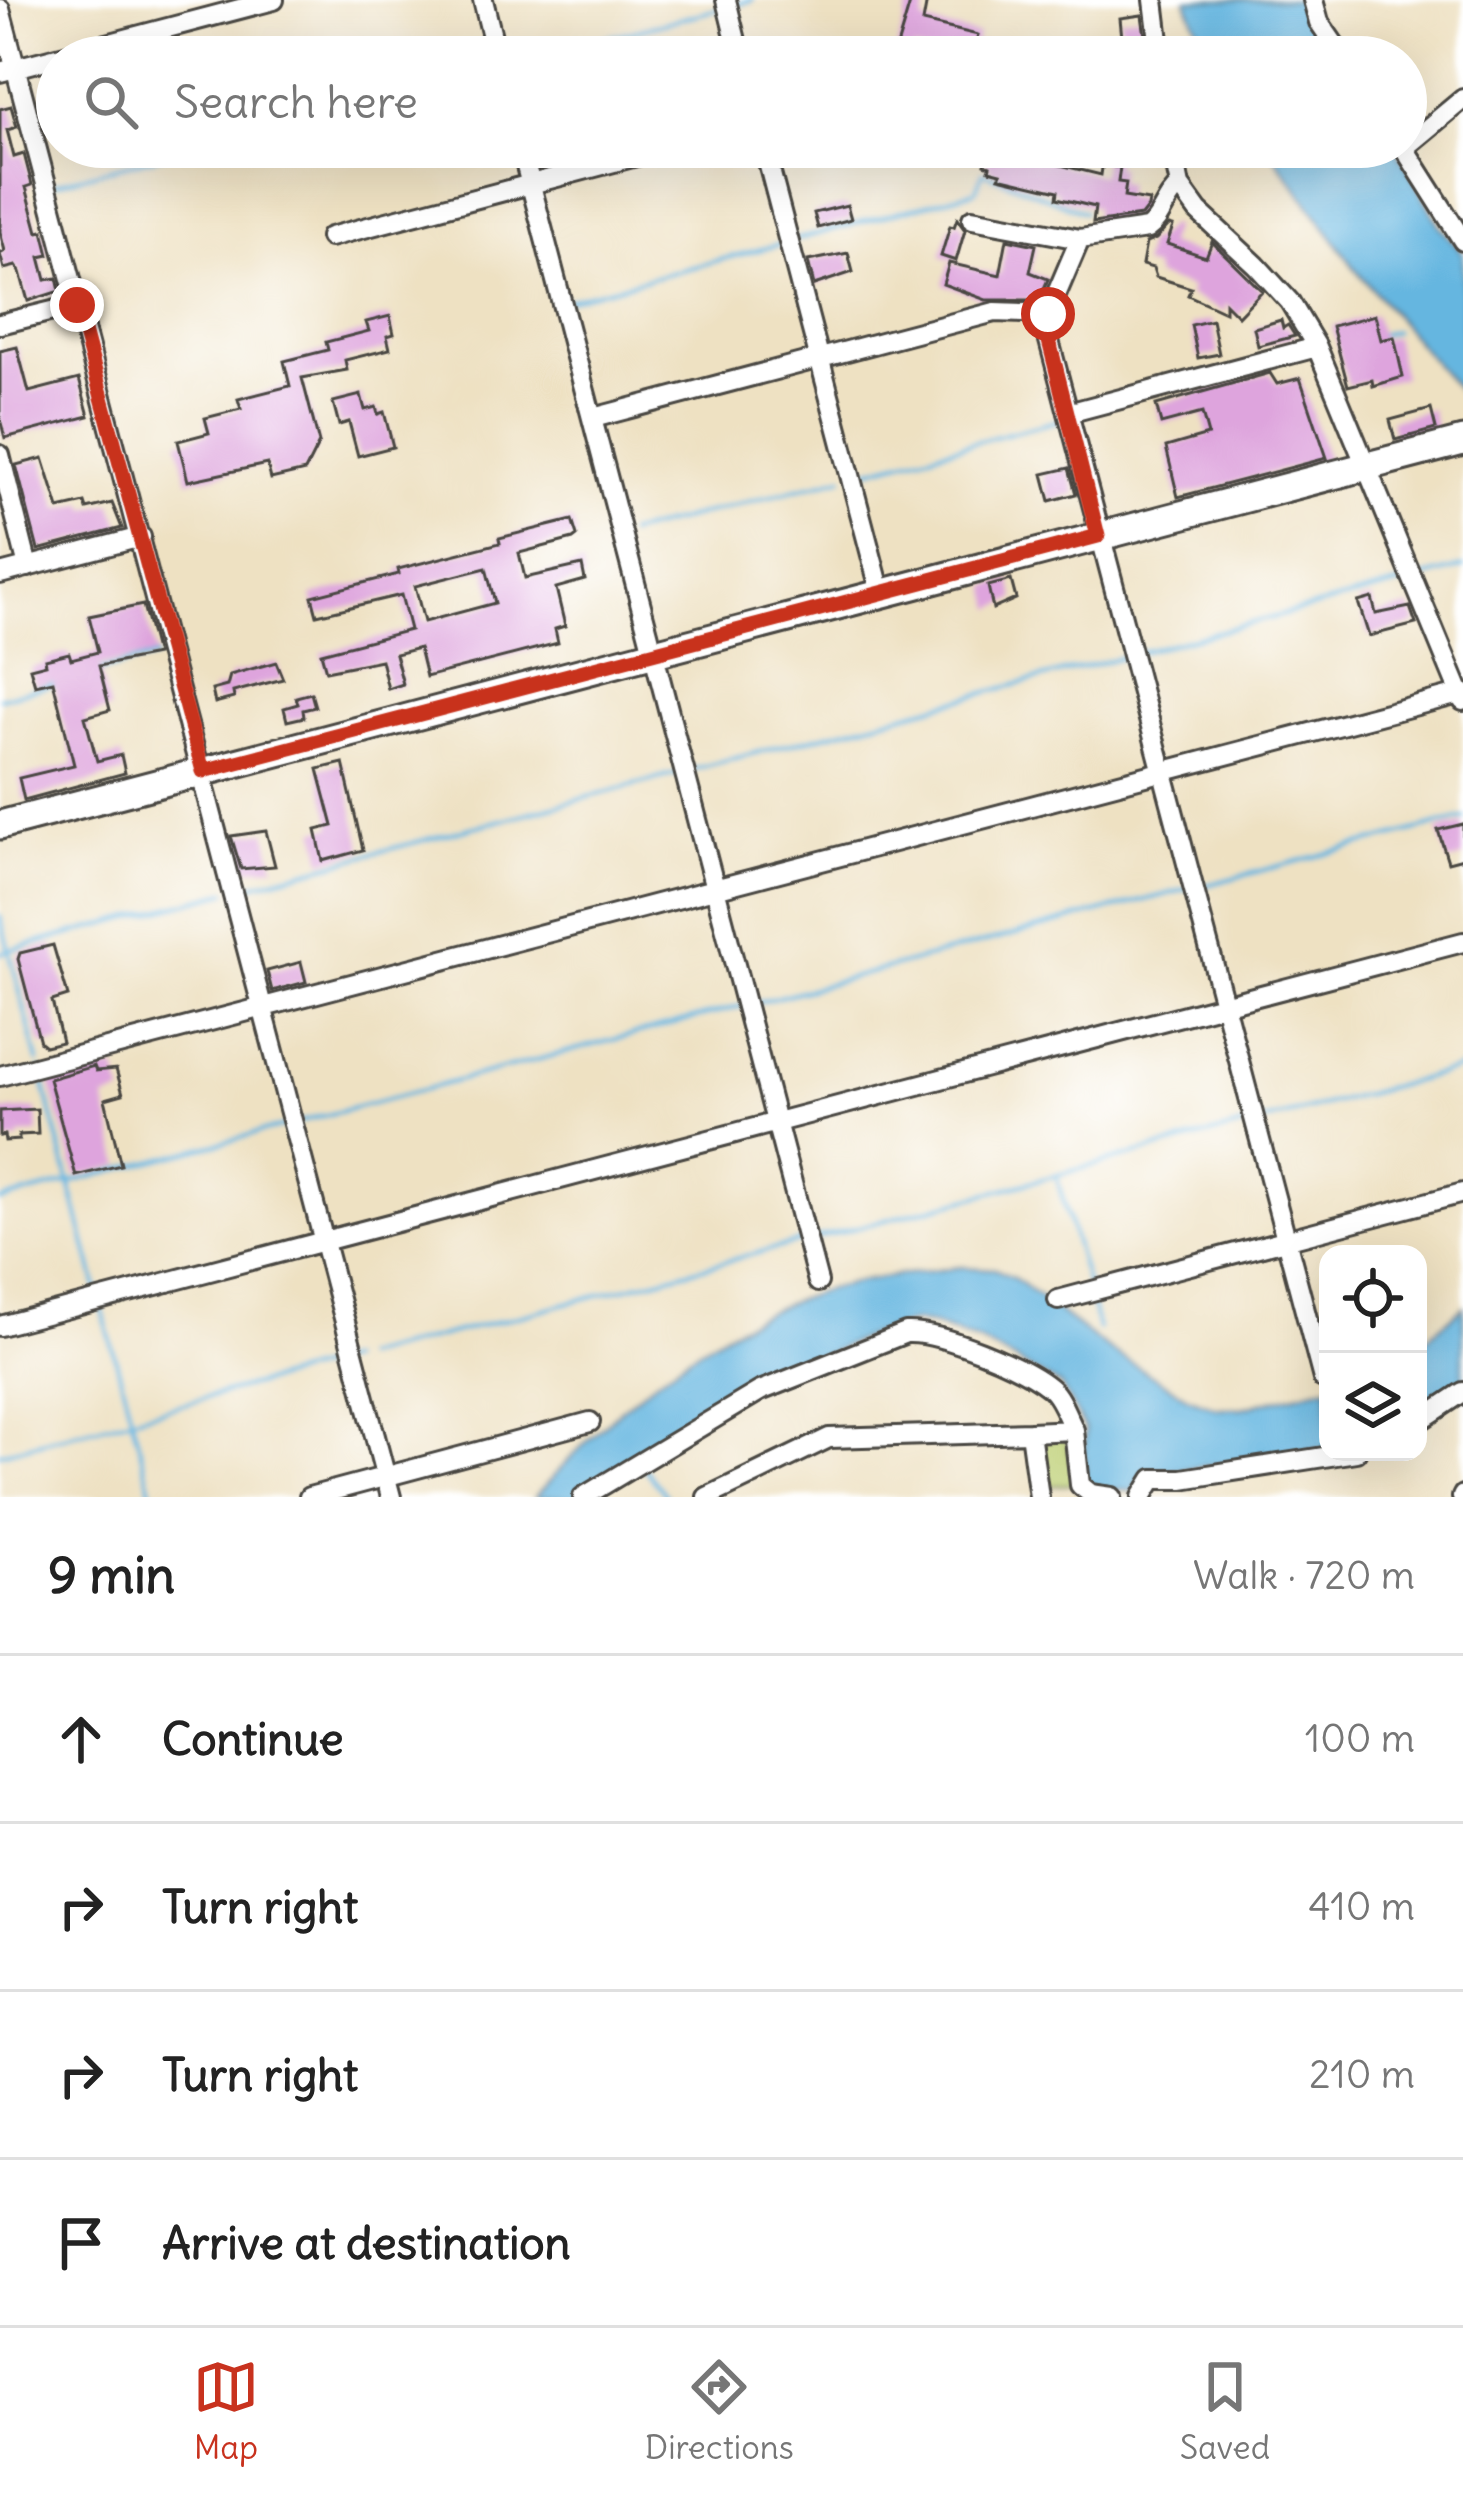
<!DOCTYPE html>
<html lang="en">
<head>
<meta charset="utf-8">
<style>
	body { margin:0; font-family:Delius,sans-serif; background:#f6f6f6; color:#222 }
	.controls { position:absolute; right:36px; bottom:36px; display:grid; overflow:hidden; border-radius:24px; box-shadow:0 12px 48px #0002 }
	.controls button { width:108px; height:108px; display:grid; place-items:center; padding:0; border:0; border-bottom:3px solid #e0e0e0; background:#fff; color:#222; font:60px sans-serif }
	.stop { position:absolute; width:36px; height:36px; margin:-27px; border:9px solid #c8321e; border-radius:50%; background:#fff }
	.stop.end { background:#c8321e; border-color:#fff; box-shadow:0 3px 12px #0008 }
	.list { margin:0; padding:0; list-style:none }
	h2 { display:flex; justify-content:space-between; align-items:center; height:156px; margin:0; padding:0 48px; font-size:51px }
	h2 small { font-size:39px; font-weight:400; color:#767676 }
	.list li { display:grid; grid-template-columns:78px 1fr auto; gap:36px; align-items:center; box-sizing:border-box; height:168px; padding:0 48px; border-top:3px solid #e0e0e0 }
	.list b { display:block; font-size:45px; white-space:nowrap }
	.list em { font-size:39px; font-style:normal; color:#767676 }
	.icon { flex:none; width:66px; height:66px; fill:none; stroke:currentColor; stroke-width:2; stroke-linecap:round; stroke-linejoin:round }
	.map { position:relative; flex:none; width:1463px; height:1497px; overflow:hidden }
	.search { position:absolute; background:#fff; box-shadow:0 12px 48px #0002; left:36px; right:36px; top:36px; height:132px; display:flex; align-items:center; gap:30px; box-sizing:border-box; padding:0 42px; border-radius:66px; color:#767676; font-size:45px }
	.sheet { height:828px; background:#fff }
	nav { display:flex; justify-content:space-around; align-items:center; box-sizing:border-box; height:168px; border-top:3px solid #e0e0e0; background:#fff; font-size:33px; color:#767676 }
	nav a { display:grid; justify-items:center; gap:6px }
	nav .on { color:#c8321e }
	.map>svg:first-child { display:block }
	.green { fill:#bbcd70; stroke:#737c4e; stroke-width:3 }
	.water { fill:#65b6e0; stroke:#487086; stroke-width:3 }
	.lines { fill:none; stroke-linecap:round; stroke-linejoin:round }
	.stream { stroke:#65b6e0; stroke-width:4.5 }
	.building { fill:#dea4dd; fill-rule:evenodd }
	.street-casing { stroke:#484642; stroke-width:24 }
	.secondary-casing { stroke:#484642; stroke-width:33 }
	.street { stroke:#fff; stroke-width:18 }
	.secondary { stroke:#fff; stroke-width:27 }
	.route { stroke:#c8321e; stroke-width:15 }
</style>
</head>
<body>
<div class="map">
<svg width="1463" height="1497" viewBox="0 0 1463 1497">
	<rect width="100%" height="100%" fill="#fff"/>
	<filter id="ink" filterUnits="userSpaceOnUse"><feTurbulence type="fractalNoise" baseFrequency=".00833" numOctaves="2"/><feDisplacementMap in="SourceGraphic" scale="24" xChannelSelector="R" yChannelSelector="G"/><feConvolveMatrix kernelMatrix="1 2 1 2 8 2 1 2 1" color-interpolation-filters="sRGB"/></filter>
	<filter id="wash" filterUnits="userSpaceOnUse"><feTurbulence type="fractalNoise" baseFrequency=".004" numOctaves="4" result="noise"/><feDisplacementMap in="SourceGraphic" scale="48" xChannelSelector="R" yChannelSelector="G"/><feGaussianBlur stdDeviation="2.7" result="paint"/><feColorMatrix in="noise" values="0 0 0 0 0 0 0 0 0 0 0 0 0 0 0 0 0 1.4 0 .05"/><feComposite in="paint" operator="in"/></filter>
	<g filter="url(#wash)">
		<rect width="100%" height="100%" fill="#eee1c2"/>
		<path class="green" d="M 1066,1438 L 1075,1484 L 1040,1487 L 1034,1440 Z"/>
		<path class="water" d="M 1186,0 L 1302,0 L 1312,31 L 1332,57 L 1218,57 L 1200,32 Z
			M 1268,147 L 1395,147 L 1440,226 L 1463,254 L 1463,397 L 1354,267 Z
			M 960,1267 L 995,1269 L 1014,1278 L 1109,1350 L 1190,1398 L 1217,1408 L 1242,1408 L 1328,1386 L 1328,1448 L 1178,1470 L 1146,1470 L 1133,1491 L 1095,1489 L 1085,1480 L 1085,1430 L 1061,1386 L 982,1343 L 929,1324 L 912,1322 L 869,1335 L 736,1393 L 574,1497 L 535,1497 C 619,1401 715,1319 841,1286 C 879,1276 921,1273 960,1267 Z
			M 1463,1307 L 1463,1382 L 1418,1413 L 1418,1345 Z"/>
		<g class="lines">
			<path class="stream" d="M 734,5 L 752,0
				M 533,57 L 722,8
				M 52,184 L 195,147
				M 795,240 L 975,191 L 983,172 L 1084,212
				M 566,300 L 781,244
				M 1375,336 L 1394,331
				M 856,473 L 1064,419
				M 628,534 L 843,477
				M 1422,578 L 1463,567
				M 1136,653 L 1406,583
				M 96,672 L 155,657
				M 0,698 L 56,683
				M 690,770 L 1126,656
				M 1199,887 L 1463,818
				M 240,888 L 681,773
				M 0,916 L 38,1061
				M 0,953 L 226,892
				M 752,1004 L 1187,889
				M 40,1069 L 99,1296
				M 300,1122 L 742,1006
				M 1261,1122 L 1463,1068
				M 1056,1175 L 1088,1289
				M 0,1201 L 289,1125
				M 813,1239 L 1248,1125
				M 1090,1299 L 1098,1329
				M 102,1308 L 153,1497
				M 362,1357 L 803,1241
				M 0,1453 L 348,1360
				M 645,1469 L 667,1497"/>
		</g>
		<g id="blocks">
			<path class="building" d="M 911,0 L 927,0 L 923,22 L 978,35 L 976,43 L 996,43 L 996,55 L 973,56 L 950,51 L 947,57 L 914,49 L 913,54 L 896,50 Z
				M 1142,15 L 1147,50 L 1142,51 L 1143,56 L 1118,57 L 1116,39 L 1122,38 L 1120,18 Z
				M 11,106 L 17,127 L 7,130 L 14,157 L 24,154 L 32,185 L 26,187 L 38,232 L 43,231 L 49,255 L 40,257 L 46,280 L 57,278 L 60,291 L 28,301 L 20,272 L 16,266 L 4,269 L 0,254 L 5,251 L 0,232 L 0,109 Z
				M 990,147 L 1010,147 L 1047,158 L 1051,147 L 1067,147 L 1060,165 L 1101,175 L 1105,148 L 1118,150 L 1115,167 L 1120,167 L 1118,182 L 1126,183 L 1124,197 L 1149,201 L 1148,207 L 1141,216 L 1093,223 L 1095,207 L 1057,198 L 1058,191 L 999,177 L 1001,173 L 989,170 L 990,166 L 985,164 Z
				M 847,205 L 851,219 L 818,228 L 814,213 Z
				M 957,219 L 965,230 L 956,261 L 941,256 L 950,226 L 954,227 Z
				M 1169,225 L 1173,226 L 1167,244 L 1206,257 L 1212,242 L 1262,291 L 1238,316 L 1225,303 L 1225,312 L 1188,295 L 1191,288 L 1156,277 L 1153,268 L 1142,265 L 1146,243 L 1156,239 Z
				M 1007,239 L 1036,245 L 1030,272 L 1048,279 L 1039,300 L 986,300 L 943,284 L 949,263 L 1000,275 Z
				M 848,253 L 853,272 L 814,285 L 808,261 Z
				M 1375,315 L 1381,340 L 1394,337 L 1403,377 L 1373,386 L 1372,380 L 1348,386 L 1332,326 Z
				M 390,316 L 394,334 L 387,336 L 390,349 L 345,360 L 347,370 L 302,378 L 319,443 L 305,471 L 271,479 L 267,464 L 188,481 L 178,441 L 209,433 L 205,418 L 241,409 L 238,399 L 290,386 L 284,361 L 328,350 L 326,342 L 369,331 L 366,322 Z
				M 1212,320 L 1219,354 L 1198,358 L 1191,325 Z
				M 1281,320 L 1283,328 L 1288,325 L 1295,336 L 1258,346 L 1254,328 Z
				M 17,347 L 29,392 L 79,379 L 89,416 L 5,438 L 0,419 L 0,351 Z
				M 1270,373 L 1277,384 L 1300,378 L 1327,458 L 1178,497 L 1166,447 L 1208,435 L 1202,413 L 1161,424 L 1156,405 Z
				M 361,395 L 365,410 L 376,407 L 378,414 L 384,412 L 393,447 L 358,456 L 349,422 L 339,425 L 333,402 Z
				M 1431,409 L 1436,429 L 1395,440 L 1390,420 Z
				M 43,458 L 59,509 L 85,503 L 87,509 L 112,503 L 122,528 L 38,550 L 16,465 Z
				M 1069,468 L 1076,494 L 1050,501 L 1043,474 Z
				M 572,520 L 577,536 L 573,539 L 519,553 L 525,578 L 582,565 L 585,580 L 556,588 L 565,626 L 555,629 L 558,643 L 426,677 L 419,648 L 395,654 L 403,684 L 388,689 L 381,660 L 326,671 L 321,653 L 410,630 L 401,595 L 317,615 L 312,596 L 399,574 L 398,569 L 500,543 L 499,538 ZM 486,568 L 495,603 L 424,622 L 415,586 Z
				M 1011,580 L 1016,599 L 993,609 L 988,586 Z
				M 1372,598 L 1376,614 L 1410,607 L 1416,624 L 1369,636 L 1358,602 Z
				M 143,605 L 156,655 L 99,666 L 110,710 L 85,717 L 97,761 L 121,755 L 125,773 L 24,800 L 19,778 L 74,765 L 53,681 L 35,685 L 30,668 L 46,664 L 45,659 L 69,653 L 71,659 L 98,652 L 89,616 Z
				M 276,662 L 283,679 L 233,692 L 234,698 L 215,703 L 212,690 L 227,686 L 230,675 Z
				M 311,693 L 315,707 L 303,710 L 304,717 L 287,721 L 284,708 L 298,704 L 296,697 Z
				M 343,763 L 363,850 L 323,861 L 316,830 L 333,826 L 318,769 Z
				M 1463,824 L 1463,858 L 1448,862 L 1438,830 Z
				M 266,831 L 275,866 L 241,869 L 231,836 Z
				M 53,945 L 68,996 L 52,1001 L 62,1042 L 45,1046 L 40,1042 L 18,959 L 20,953 Z
				M 301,962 L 306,982 L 272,991 L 267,971 Z
				M 94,1066 L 96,1071 L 116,1069 L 123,1094 L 105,1099 L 121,1165 L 76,1176 L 49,1079 Z
				M 37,1109 L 38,1134 L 19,1135 L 19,1140 L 5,1141 L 4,1135 L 0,1136 L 0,1111 Z"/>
		</g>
	</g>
	<g filter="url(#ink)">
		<use href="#blocks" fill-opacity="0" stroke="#484642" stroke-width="3"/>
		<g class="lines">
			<defs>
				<path id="street" d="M 483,0 L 497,57
					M 726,0 L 740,57
					M 1154,0 L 1161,57
					M 1313,0 L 1319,22 L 1343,57
					M 0,9 L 391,1497
					M 0,72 L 274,0
					M 1463,99 L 1404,148 L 1463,241
					M 521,147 L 818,1282
					M 764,147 L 881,593
					M 1172,147 L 1180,186 L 1198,211 L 1256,265 L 1290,302 L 1317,347 L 1463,701
					M 972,219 L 1080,239
					M 330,237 L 671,147
					M 1048,314 L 1080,239 L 1147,229 C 1163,218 1164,198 1180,186
					M 0,324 L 77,305
					M 1068,413 L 1317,347
					M 593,418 L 995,312 L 1048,314 L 1047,333 L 1323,1379
					M 0,455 L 28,567
					M 0,574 L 141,537
					M 0,1076 L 1463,693
					M 1058,1300 L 1463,1193
					M 0,1326 L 1463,942
					M 1418,1422 L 1463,1392
					M 309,1497 L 590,1422
					M 583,1497 L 760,1391 L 906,1333 C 940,1331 1023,1366 1050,1388 C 1061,1397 1067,1417 1074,1430
					M 707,1497 L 829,1438 L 1030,1432
					M 1039,1497 L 1030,1432 L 1074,1430 L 1080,1485 L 1091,1494 L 1112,1497
					M 1142,1497 L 1153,1479 L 1182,1479 L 1356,1452
					M 1462,1497 L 1463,1495"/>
				<path id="secondary" d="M 0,825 L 1463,441"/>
			</defs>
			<use href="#street" class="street-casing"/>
			<use href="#secondary" class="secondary-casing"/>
			<use href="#street" class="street"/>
			<use href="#secondary" class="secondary"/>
		</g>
	</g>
	<g class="lines" filter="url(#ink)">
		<path class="route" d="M 77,305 L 203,771 L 1098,536 L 1047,333 L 1048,314"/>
	</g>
</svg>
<div class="controls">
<button><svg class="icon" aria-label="locate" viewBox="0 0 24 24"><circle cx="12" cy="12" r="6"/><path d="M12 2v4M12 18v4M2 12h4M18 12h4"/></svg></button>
<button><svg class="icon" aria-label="layers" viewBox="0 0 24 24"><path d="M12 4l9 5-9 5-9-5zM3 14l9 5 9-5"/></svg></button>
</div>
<div class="stop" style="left:1048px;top:314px"></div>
<div class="stop end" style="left:77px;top:305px"></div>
<div class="search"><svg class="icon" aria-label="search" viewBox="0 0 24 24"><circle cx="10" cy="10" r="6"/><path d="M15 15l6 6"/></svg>Search here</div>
</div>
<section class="sheet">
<h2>9 min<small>Walk · 720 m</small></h2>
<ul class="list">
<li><svg class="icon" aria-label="ahead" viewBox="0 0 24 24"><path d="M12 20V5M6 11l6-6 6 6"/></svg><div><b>Continue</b></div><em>100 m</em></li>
<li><svg class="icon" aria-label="right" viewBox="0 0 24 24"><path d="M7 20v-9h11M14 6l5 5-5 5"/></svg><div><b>Turn right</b></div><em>410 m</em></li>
<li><svg class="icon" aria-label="right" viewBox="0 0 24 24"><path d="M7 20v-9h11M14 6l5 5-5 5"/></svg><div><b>Turn right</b></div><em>210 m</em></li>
<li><svg class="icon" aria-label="arrive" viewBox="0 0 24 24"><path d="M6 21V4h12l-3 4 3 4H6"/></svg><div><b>Arrive at destination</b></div></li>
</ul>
</section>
<nav>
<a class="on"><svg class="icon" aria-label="map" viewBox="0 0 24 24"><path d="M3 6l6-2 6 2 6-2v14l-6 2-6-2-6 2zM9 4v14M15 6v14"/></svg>Map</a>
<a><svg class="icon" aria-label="directions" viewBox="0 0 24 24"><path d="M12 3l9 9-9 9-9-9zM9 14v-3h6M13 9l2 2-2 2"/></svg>Directions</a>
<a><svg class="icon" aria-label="saved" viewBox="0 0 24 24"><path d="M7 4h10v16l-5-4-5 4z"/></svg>Saved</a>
</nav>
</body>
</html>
